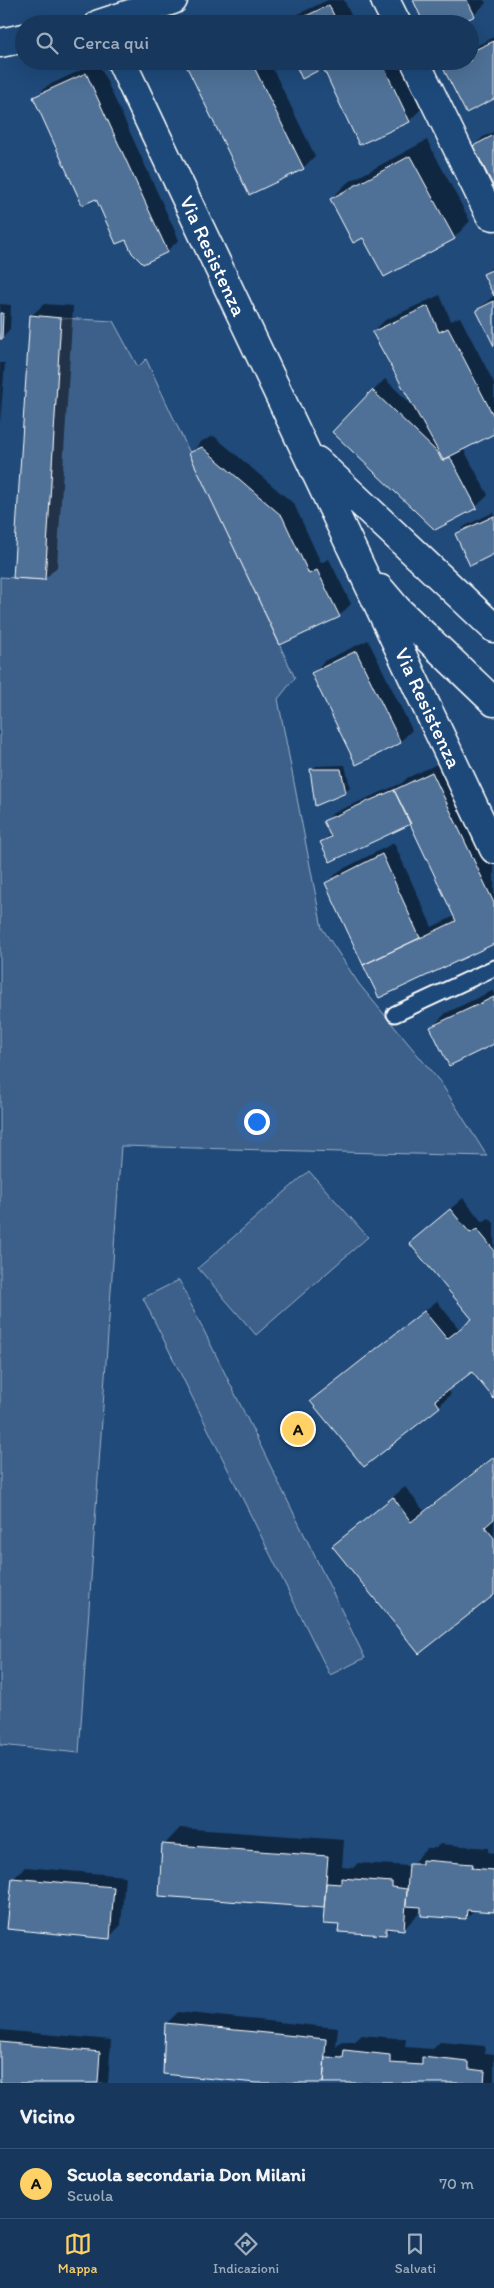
<!DOCTYPE html>
<html lang="it">
<head>
<meta charset="utf-8">
<style>
	body { margin:0; font-family:Itim,sans-serif; background:#203f62; color:#f1f3f6 }
	.you { position:absolute; left:256px; top:1121px; width:18px; height:18px; margin:-12px; border:4px solid #fff; border-radius:50%; background:#1a73e8; box-shadow:0 0 0 8px #1a73e833 }
	.badge { display:grid; place-items:center; width:32px; height:32px; border-radius:50%; background:#ffd166; color:#111; font-size:16px; font-weight:700 }
	.pin { position:absolute; translate:-50% -50%; border:2px solid #fff; box-shadow:0 1px 5px #0006 }
	.list { margin:0; padding:0; list-style:none }
	h2 { display:flex; justify-content:space-between; align-items:center; height:65px; margin:0; padding:0 20px; font-size:21px }
	h2 small { font-size:16px; font-weight:400; color:#9eacbb }
	.list li { display:grid; grid-template-columns:32px 1fr auto; gap:15px; align-items:center; box-sizing:border-box; height:70px; padding:0 20px; border-top:1px solid #365272 }
	.list b { display:block; font-size:19px; white-space:nowrap }
	.list p { margin:0; font-size:16px; white-space:nowrap; color:#9eacbb }
	.list em { font-size:16px; font-style:normal; color:#9eacbb }
	.icon { flex:none; width:28px; height:28px; fill:none; stroke:currentColor; stroke-width:2; stroke-linecap:round; stroke-linejoin:round }
	.map { position:relative; flex:none; width:494px; height:2083px; overflow:hidden }
	.search { position:absolute; background:#17385c; box-shadow:0 5px 20px #0002; left:15px; right:15px; top:15px; height:55px; display:flex; align-items:center; gap:12px; box-sizing:border-box; padding:0 18px; border-radius:28px; color:#9eacbb; font-size:19px }
	.sheet { height:135px; background:#17385c }
	nav { display:flex; justify-content:space-around; align-items:center; box-sizing:border-box; height:70px; border-top:1px solid #365272; background:#17385c; font-size:14px; color:#9eacbb }
	nav a { display:grid; justify-items:center; gap:2px }
	nav .on { color:#ffd166 }
	.map>svg:first-child { display:block }
	.green { fill:#3c618b; stroke:#9eb0c5 }
	.shadow { fill:#0007 }
	.building { fill:#507197; stroke:#fff }
	.lines { fill:none; stroke-linecap:round; stroke-linejoin:round }
	.service-casing { stroke:#fff; stroke-width:19 }
	.minor-casing { stroke:#fff; stroke-width:31 }
	.service { stroke:#1f4a7a; stroke-width:15 }
	.minor { stroke:#1f4a7a; stroke-width:28 }
	.labels { text-anchor:middle; stroke-width:4; stroke-linejoin:round; paint-order:stroke }
	.street-label { font-size:21px; fill:#fff; stroke:#1f4a7a }
</style>
</head>
<body>
<div class="map">
<svg width="494" height="2083" viewBox="0 0 494 2083">
	<rect width="100%" height="100%" fill="#1f4a7a"/>
	<filter id="ink" filterUnits="userSpaceOnUse"><feTurbulence type="fractalNoise" baseFrequency=".02" numOctaves="2"/><feDisplacementMap in="SourceGraphic" scale="10" xChannelSelector="R" yChannelSelector="G"/><feConvolveMatrix kernelMatrix="1 2 1 2 8 2 1 2 1" color-interpolation-filters="sRGB"/></filter>
	<g filter="url(#ink)">
		<path class="green" d="M 61,318 L 113,321 L 138,367 L 146,359 L 295,678 L 278,699 L 322,928 L 359,984 L 441,1083 L 487,1156 L 121,1146 L 79,1753 L 0,1745 L 0,577 L 45,580 Z
			M 309,1171 L 368,1237 L 256,1335 L 198,1268 Z
			M 179,1280 L 365,1658 L 330,1675 L 143,1298 Z"/>
		<path class="shadow" d="M 328,0 L 344,0 L 355,24 L 285,24 L 292,17 Z
			M 415,0 L 484,0 L 486,3 L 474,15 Z
			M 248,18 L 251,24 L 235,24 Z
			M 494,37 L 494,98 L 444,66 L 449,61 L 470,61 L 470,49 Z
			M 185,61 L 269,61 L 315,156 L 303,168 Z
			M 295,61 L 398,61 L 421,109 L 409,121 L 324,67 Z
			M 98,62 L 179,240 L 167,251 L 127,238 L 97,198 L 35,98 L 47,86 Z
			M 494,132 L 494,184 L 474,146 L 483,137 Z
			M 427,140 L 470,221 L 454,238 L 364,236 L 331,199 L 347,183 Z
			M 494,265 L 494,293 L 485,274 Z
			M 440,295 L 451,321 L 460,317 L 494,383 L 494,433 L 463,448 L 488,495 L 476,507 L 334,432 L 385,379 L 414,407 L 373,332 L 385,320 Z
			M 494,296 L 494,343 L 477,310 Z
			M 0,304 L 11,305 L 10,329 L 1,338 Z
			M 44,304 L 73,306 L 57,567 L 45,579 L 32,315 Z
			M 0,363 L 5,363 L 0,424 Z
			M 214,436 L 294,504 L 321,563 L 329,559 L 351,604 L 339,616 L 191,453 L 202,441 Z
			M 494,512 L 494,553 L 456,535 L 465,526 Z
			M 368,640 L 412,730 L 400,742 L 313,673 L 324,661 Z
			M 444,761 L 494,868 L 494,942 L 379,996 L 327,883 L 339,871 L 394,843 L 432,927 L 455,916 L 411,823 L 322,843 L 330,834 L 325,822 L 333,813 L 402,783 L 407,778 Z
			M 345,765 L 350,787 L 345,791 L 312,770 L 316,766 Z
			M 494,990 L 494,1043 L 432,1027 L 446,1013 Z
			M 463,1198 L 482,1222 L 489,1218 L 494,1223 L 494,1397 L 472,1370 L 447,1389 L 451,1394 L 439,1406 L 312,1401 L 324,1389 L 437,1301 L 459,1329 L 473,1318 L 411,1243 Z
			M 494,1456 L 494,1593 L 334,1546 L 405,1487 L 424,1511 Z
			M 180,1828 L 344,1840 L 342,1867 L 353,1868 L 358,1863 L 410,1866 L 427,1848 L 436,1848 L 440,1844 L 488,1848 L 488,1852 L 494,1853 L 494,1911 L 474,1910 L 466,1918 L 422,1910 L 404,1929 L 391,1928 L 385,1934 L 340,1924 L 326,1907 L 160,1895 L 164,1845 Z
			M 25,1867 L 125,1876 L 121,1925 L 109,1937 L 13,1879 Z
			M 178,2012 L 338,2028 L 336,2047 L 342,2041 L 354,2042 L 362,2035 L 406,2039 L 405,2047 L 433,2049 L 440,2042 L 485,2046 L 484,2053 L 494,2054 L 494,2083 L 269,2083 L 166,2024 Z
			M 0,2030 L 111,2040 L 108,2083 L 0,2083 Z"/>
		<path class="building" d="M 413,0 L 467,0 L 475,16 L 458,24 L 424,24 Z
			M 329,5 L 338,24 L 289,24 Z
			M 494,41 L 494,99 L 466,113 L 442,66 L 452,61 L 470,61 L 470,52 Z
			M 184,61 L 251,61 L 304,169 L 249,195 Z
			M 294,61 L 381,61 L 410,122 L 359,145 L 323,68 L 302,79 Z
			M 86,73 L 168,252 L 143,264 L 132,253 L 126,240 L 116,244 L 96,199 L 82,205 L 33,97 Z
			M 494,135 L 494,187 L 473,146 Z
			M 410,156 L 455,239 L 384,277 L 363,238 L 353,243 L 330,199 Z
			M 494,269 L 494,296 L 483,274 Z
			M 494,301 L 494,346 L 476,310 Z
			M 428,306 L 439,332 L 448,328 L 494,417 L 494,434 L 443,460 L 372,332 Z
			M 0,313 L 3,313 L 2,339 L 0,339 Z
			M 30,315 L 61,318 L 45,580 L 13,578 Z
			M 372,390 L 438,453 L 442,461 L 450,457 L 477,508 L 435,530 L 332,432 Z
			M 202,447 L 282,516 L 309,574 L 317,570 L 340,617 L 280,645 L 189,453 Z
			M 494,516 L 494,554 L 470,566 L 455,534 Z
			M 356,651 L 401,743 L 356,765 L 311,673 Z
			M 310,769 L 341,769 L 346,793 L 315,806 Z
			M 432,772 L 494,903 L 494,944 L 379,998 L 363,965 L 456,921 L 394,790 Z
			M 394,790 L 411,824 L 330,862 L 320,842 L 331,837 L 323,821 Z
			M 382,854 L 420,938 L 363,965 L 325,883 Z
			M 494,997 L 494,1044 L 449,1066 L 430,1027 Z
			M 450,1209 L 470,1233 L 477,1229 L 494,1250 L 494,1399 L 472,1372 L 435,1400 L 440,1407 L 364,1467 L 310,1401 L 424,1311 L 447,1339 L 472,1319 L 409,1243 Z
			M 494,1457 L 494,1519 L 485,1527 L 494,1538 L 494,1595 L 419,1654 L 332,1546 L 393,1497 L 411,1522 Z
			M 162,1844 L 328,1856 L 324,1908 L 159,1896 Z
			M 422,1860 L 473,1864 L 472,1868 L 494,1870 L 494,1912 L 467,1910 L 466,1919 L 421,1916 L 421,1907 L 406,1906 L 409,1864 L 422,1864 Z
			M 12,1878 L 114,1887 L 110,1939 L 7,1929 Z
			M 341,1878 L 392,1882 L 392,1887 L 407,1889 L 404,1930 L 386,1928 L 386,1935 L 338,1932 L 339,1925 L 323,1924 L 326,1883 L 341,1884 Z
			M 165,2023 L 326,2039 L 323,2083 L 256,2083 L 163,2074 Z
			M 0,2042 L 100,2052 L 98,2083 L 0,2083 Z
			M 344,2050 L 390,2055 L 390,2063 L 422,2065 L 422,2057 L 469,2062 L 469,2069 L 485,2071 L 484,2083 L 323,2083 L 325,2057 L 343,2058 Z"/>
		<g class="lines">
			<defs>
				<path id="service" d="M 395,1014 L 494,968"/>
				<path id="minor" d="M 385,0 L 397,24
					M 99,24 L 173,0
					M 0,43 L 24,38
					M 121,61 L 494,849
					M 415,61 L 490,215 L 494,216
					M 317,461 L 494,628
					M 380,589 L 397,609 L 494,702"/>
			</defs>
			<use href="#service" class="service-casing"/>
			<use href="#minor" class="minor-casing"/>
			<use href="#service" class="service"/>
			<use href="#minor" class="minor"/>
		</g>
	</g>
	<g class="labels">
		<g class="street-label">
			<text transform="translate(213 256) rotate(65)" y="7">Via Resistenza</text>
			<text transform="translate(428 708) rotate(65)" y="7">Via Resistenza</text>
		</g>
	</g>
</svg>
<div class="you"></div>
<div class="pin badge" style="left:298px;top:1429px">A</div>
<div class="search"><svg class="icon" aria-label="search" viewBox="0 0 24 24"><circle cx="10" cy="10" r="6"/><path d="M15 15l6 6"/></svg>Cerca qui</div>
</div>
<section class="sheet">
<h2>Vicino<small></small></h2>
<ul class="list">
<li><span class="badge">A</span><div><b>Scuola secondaria Don Milani</b><p>Scuola</p></div><em>70 m</em></li>
</ul>
</section>
<nav>
<a class="on"><svg class="icon" aria-label="map" viewBox="0 0 24 24"><path d="M3 6l6-2 6 2 6-2v14l-6 2-6-2-6 2zM9 4v14M15 6v14"/></svg>Mappa</a>
<a><svg class="icon" aria-label="directions" viewBox="0 0 24 24"><path d="M12 3l9 9-9 9-9-9zM9 14v-3h6M13 9l2 2-2 2"/></svg>Indicazioni</a>
<a><svg class="icon" aria-label="saved" viewBox="0 0 24 24"><path d="M7 4h10v16l-5-4-5 4z"/></svg>Salvati</a>
</nav>
</body>
</html>
